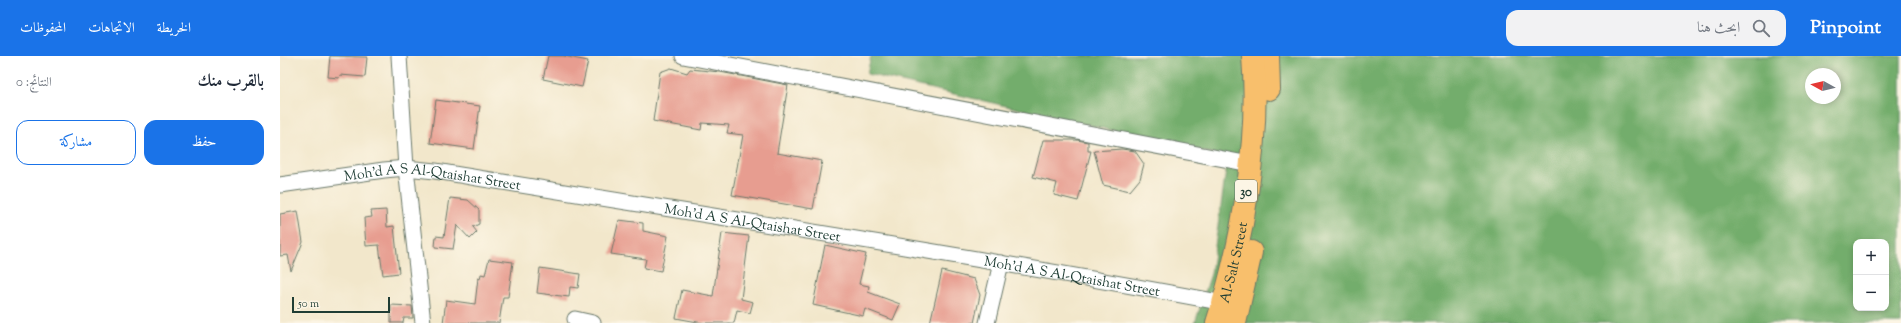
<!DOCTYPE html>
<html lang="ar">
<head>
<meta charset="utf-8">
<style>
	body { margin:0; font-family:"Sorts Mill Goudy",Amiri,serif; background:#f2f2f3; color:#1f2937; direction:rtl }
	.controls { position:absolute; right:12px; bottom:12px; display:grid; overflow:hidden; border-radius:8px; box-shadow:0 2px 6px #0003 }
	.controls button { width:36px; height:36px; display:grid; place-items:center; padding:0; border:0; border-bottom:1px solid #e0e1e3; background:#fff; color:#1f2937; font:20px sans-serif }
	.compass { position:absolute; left:1525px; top:12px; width:36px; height:36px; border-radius:50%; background:#fff; box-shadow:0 2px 6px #0003; rotate:278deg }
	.scale { position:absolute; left:12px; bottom:10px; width:98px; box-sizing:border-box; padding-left:4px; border:2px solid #1f3d34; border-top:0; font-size:11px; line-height:14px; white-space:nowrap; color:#1f3d34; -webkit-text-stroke:3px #fcf5e5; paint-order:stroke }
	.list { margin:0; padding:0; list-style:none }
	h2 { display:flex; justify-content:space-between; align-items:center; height:52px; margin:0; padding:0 16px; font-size:17px }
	h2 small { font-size:13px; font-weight:400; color:#747a83 }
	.actions { display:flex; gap:8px; padding:12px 16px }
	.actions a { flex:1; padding:9px 0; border:1px solid #1a73e8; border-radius:12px; text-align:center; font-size:14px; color:#1a73e8 }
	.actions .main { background:#1a73e8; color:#fff }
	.icon { flex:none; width:22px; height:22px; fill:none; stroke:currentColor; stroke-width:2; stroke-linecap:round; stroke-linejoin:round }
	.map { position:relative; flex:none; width:1621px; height:267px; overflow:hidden; direction:ltr }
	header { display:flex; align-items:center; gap:24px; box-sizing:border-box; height:56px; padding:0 20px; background:#1a73e8; color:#fff }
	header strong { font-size:19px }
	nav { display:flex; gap:22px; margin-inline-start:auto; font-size:14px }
	.search { width:280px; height:36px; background:#f2f2f3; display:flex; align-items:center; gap:10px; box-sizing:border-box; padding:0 14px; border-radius:12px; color:#747a83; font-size:15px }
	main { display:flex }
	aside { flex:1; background:#fff }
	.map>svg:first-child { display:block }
	.forest { fill:#73ad6c; stroke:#497550; fill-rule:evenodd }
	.building { fill:#e79d90 }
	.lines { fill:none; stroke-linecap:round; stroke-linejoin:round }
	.street-casing { stroke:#697869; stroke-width:17 }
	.primary-casing { stroke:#697869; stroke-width:24 }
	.street { stroke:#fff; stroke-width:15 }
	.primary { stroke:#f8bf6c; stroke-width:22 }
	.labels { text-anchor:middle; stroke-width:3; stroke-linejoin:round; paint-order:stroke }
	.shield { fill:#fcf5e5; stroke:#617469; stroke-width:1 }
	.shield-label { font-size:13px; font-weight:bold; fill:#1f3d34 }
	.street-label { font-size:14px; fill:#1f3d34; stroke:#fcf5e5 }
</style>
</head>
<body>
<header>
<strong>Pinpoint</strong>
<div class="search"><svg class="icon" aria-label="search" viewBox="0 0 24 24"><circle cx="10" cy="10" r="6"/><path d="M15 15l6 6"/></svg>ابحث هنا</div>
<nav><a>الخريطة</a><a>الاتجاهات</a><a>المحفوظات</a></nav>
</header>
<main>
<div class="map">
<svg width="1621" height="267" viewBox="0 0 1621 267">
	<rect width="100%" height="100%" fill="#fcf5e5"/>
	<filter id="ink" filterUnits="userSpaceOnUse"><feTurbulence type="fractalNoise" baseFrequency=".025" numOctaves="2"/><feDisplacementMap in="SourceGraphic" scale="8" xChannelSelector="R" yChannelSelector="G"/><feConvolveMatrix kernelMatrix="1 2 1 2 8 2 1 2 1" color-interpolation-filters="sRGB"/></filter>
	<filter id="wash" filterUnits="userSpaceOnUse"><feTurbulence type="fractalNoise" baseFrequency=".012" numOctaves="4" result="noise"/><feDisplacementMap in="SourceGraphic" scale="16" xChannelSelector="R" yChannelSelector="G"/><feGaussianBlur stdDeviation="0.9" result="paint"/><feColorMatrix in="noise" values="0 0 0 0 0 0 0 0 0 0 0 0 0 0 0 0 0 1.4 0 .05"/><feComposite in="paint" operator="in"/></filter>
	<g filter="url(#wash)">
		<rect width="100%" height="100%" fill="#f2e7cb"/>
		<path class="forest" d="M 591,0 L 1621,0 L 1621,267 L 915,267 L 931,218 L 948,101 L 587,18 ZM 1531,18 L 1555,18 L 1555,42 L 1531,42 ZM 1576,186 L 1606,186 L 1606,252 L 1576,252 Z"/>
		<g id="blocks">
			<path class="building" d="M 50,0 L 87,1 L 85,21 L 60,19 L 59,22 L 48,21 Z
				M 268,0 L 283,0 L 308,5 L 302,31 L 263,23 Z
				M 391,12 L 407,17 L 410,13 L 440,16 L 508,29 L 497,97 L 542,105 L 533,153 L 452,139 L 463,79 L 447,77 L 449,69 L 422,67 L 421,74 L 373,65 L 380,16 Z
				M 156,44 L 200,50 L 194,93 L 150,87 Z
				M 763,84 L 797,84 L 808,86 L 808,95 L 811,95 L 798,145 L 774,139 L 777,127 L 753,121 Z
				M 842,93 L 855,95 L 864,108 L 860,123 L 850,135 L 823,129 L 814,95 Z
				M 170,142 L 188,144 L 199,154 L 199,168 L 193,171 L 197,176 L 190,183 L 177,169 L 173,193 L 155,191 L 156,180 L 164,181 Z
				M 106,154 L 107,171 L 114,170 L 119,217 L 103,219 L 99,189 L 86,190 L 84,162 L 92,161 L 91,155 Z
				M 18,155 L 23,186 L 11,215 L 8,199 L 0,200 L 0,158 Z
				M 339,164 L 363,167 L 363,175 L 388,180 L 381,215 L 364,212 L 366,203 L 331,198 Z
				M 442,177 L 469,180 L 461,243 L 473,246 L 470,257 L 457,254 L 454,267 L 423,267 L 396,262 L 402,234 L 433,240 Z
				M 545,189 L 586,198 L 579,228 L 589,230 L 588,236 L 620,248 L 613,264 L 585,253 L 583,260 L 533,249 Z
				M 209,203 L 233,206 L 228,241 L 223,241 L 219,267 L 163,267 L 166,244 L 195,248 L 198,222 L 200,223 L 201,218 L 205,219 Z
				M 260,212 L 300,218 L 298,232 L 290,231 L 289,241 L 257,237 Z
				M 662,215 L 694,223 L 700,239 L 694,267 L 650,267 Z
				M 111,249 L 132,250 L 133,262 L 124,262 L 123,267 L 111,267 Z"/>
		</g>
	</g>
	<g filter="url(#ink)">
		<use href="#blocks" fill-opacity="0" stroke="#697869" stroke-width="1"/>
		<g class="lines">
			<defs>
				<g id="street">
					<path d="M 119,0 L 126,112 L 143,267"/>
					<path d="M 403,0 L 970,108"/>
					<path id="s1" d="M 0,129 L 104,114 L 126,112 L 155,115 C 418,158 682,198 944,247"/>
					<path d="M 295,263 L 313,267"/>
					<path d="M 707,267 L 721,207"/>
				</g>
				<g id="primary">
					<path d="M 988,0 L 989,33"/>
					<path id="s2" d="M 937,267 C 963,187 980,84 973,0"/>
					<path d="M 955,267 L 971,196"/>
				</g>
			</defs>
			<use href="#street" class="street-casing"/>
			<use href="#primary" class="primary-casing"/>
			<use href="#street" class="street"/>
			<use href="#primary" class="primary"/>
		</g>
	</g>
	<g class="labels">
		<rect class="shield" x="955" y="124" width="22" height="22" rx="3"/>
		<g class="shield-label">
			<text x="966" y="140">30</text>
		</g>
		<g class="street-label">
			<text dy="5" stroke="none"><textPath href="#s1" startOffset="154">Moh'd A S Al-Qtaishat Street</textPath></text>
			<text dy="5" stroke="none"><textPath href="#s1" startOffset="478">Moh'd A S Al-Qtaishat Street</textPath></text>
			<text dy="5" stroke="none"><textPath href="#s2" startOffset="63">Al-Salt Street</textPath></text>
			<text dy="5" stroke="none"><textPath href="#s1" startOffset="802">Moh'd A S Al-Qtaishat Street</textPath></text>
		</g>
	</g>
</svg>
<div class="controls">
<button>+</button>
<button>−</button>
</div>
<svg class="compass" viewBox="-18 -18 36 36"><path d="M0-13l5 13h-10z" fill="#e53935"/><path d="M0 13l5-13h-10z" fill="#747a83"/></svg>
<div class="scale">50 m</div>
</div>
<aside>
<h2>بالقرب منك<small>النتائج: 0</small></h2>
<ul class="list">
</ul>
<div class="actions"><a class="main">حفظ</a><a>مشاركة</a></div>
</aside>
</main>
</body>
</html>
